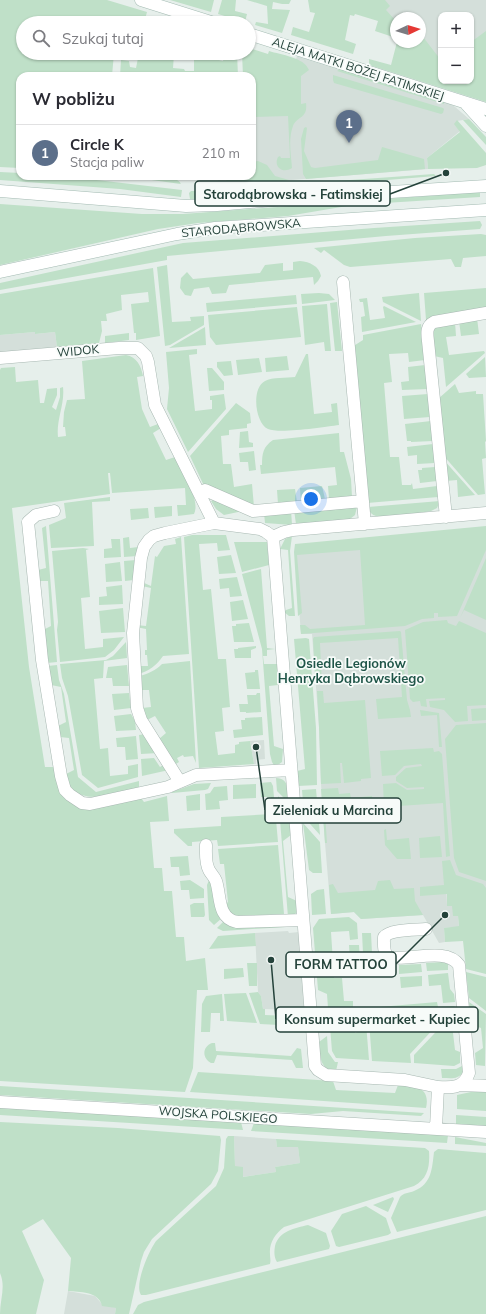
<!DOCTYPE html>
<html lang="pl">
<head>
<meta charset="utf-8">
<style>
	body { margin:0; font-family:Mulish,sans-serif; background:#f7f7f7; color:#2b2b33 }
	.controls { position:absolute; right:12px; top:12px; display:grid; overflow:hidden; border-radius:8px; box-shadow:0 1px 3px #0004 }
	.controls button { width:36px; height:36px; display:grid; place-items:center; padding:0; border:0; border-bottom:1px solid #e1e1e2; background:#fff; color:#2b2b33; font:20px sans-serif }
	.compass { position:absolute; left:390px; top:12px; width:36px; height:36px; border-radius:50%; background:#fff; box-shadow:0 1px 3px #0004; rotate:86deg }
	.you { position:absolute; left:311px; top:499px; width:14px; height:14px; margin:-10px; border:3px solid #fff; border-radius:50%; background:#1a73e8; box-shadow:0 0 0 6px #1a73e833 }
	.badge { display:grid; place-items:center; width:26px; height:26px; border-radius:50%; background:#b45309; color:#fff; font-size:13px; font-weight:700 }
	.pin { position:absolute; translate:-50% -33px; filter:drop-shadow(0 1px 2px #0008) }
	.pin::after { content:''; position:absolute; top:21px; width:14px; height:12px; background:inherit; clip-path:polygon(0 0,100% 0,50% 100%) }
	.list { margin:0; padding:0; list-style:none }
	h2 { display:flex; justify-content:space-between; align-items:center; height:52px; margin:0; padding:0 16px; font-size:17px }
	h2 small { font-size:13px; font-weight:400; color:#7c7c81 }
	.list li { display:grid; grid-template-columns:26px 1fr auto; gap:12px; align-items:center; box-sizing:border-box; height:56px; padding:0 16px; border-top:1px solid #e1e1e2 }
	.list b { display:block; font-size:15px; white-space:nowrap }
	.list p { margin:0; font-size:13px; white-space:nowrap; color:#7c7c81 }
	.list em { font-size:13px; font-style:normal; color:#7c7c81 }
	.icon { flex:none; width:22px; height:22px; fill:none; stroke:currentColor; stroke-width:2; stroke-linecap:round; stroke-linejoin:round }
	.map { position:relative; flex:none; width:486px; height:1314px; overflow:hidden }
	.search { position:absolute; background:#fff; box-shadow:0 1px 3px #0004; left:16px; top:16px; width:240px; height:44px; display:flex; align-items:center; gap:10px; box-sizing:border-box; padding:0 14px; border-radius:22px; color:#7c7c81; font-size:15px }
	.panel { position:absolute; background:#fff; box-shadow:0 1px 3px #0004; left:16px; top:72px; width:240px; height:108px; border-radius:12px }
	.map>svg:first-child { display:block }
	.built { fill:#d4dfda }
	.green { fill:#bfe0c8 }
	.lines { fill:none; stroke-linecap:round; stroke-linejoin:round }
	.street-casing { stroke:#a8b8b2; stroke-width:13 }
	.secondary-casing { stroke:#a4bbb3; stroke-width:13 }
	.street { stroke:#fff; stroke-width:12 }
	.secondary { stroke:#fff; stroke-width:12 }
	.labels { text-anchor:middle; stroke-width:3.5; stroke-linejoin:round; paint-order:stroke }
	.street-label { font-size:12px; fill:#24423a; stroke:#f7fbf9 }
	.neighbourhood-label { font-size:13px; font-weight:bold; fill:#1f5548; stroke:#f7fbf9 }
	.leader { fill:none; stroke:#24423a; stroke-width:1.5 }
	.callout-dot { fill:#24423a; stroke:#f7fbf9; stroke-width:1.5 }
	.callout { fill:#f7fbf9; stroke:#24423a; stroke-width:1.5 }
	.callout-label { font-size:13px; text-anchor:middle; font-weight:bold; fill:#24423a }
</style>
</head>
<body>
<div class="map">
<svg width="486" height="1314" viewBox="0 0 486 1314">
	<rect width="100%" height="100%" fill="#e6efeb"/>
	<path class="built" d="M 361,0 L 486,0 L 486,35 L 471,45 L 471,15 L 441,15 L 441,62 L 420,42 L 420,18 L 396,18 L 396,27 Z
		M 297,56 L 444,101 L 454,106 L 469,119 L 457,121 L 460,131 L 427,158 L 428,169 L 218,186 L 218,180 L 220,179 L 221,176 L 252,176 L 252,115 L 296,59 Z
		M 35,332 L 35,334 L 55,332 L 57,347 L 0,352 L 0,335 Z
		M 486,534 L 486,894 L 446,879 L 447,905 L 452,905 L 458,915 L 459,927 L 444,928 L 445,942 L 439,943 L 423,915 L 361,919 L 354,912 L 331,914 L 325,843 L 321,784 L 319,727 L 312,634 L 301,634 L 295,556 L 299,547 Z
		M 264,740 L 265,759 L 256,760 L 256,764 L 254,764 L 250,741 Z
		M 288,931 L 289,933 L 299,932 L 305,1014 L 297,1010 L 263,1009 L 261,996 L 258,992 L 255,933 Z
		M 234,1136 L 276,1139 L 277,1147 L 298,1147 L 300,1163 L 275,1167 L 276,1172 L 242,1177 L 235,1167 Z
		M 68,1291 L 95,1296 L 102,1304 L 116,1308 L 115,1314 L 64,1314 Z"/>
	<path class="green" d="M 0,0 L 107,0 L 147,12 L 144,23 L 23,23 L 23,53 L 114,53 L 112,76 L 20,76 L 20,168 L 0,167 Z
		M 170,0 L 214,0 L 211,12 Z
		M 222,0 L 236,0 L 235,11 L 247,14 L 245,22 L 218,14 Z
		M 247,0 L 291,0 L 289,4 L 282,4 L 273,2 L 272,9 L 290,10 L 282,33 L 255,25 L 256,22 L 268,24 L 267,6 Z
		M 308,0 L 385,0 L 390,6 L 386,10 L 396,21 L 396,38 L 375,31 L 378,21 L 355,14 L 354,16 L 350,15 L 345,40 L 356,44 L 353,54 L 291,35 L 293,27 L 309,32 L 315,13 L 310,12 Z
		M 486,31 L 486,102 L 372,66 L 369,64 L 369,59 L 391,65 L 397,42 L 420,42 L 420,33 L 440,59 L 441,59 L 441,81 L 471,81 L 471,42 Z
		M 249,48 L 268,54 L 269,51 C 281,55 304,57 309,70 L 301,76 L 301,104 L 306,103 C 308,119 297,116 293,126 C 288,139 291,154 292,168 C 283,174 273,167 278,157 L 280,156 L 281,158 L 290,158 L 288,116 L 252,117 L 252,103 L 254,103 L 252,76 L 243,76 L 242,53 L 249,53 Z
		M 139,53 L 174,54 L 173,68 L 184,69 L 185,71 L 194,71 L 194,60 L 185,60 L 191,53 L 198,53 L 197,55 L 223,61 L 225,53 L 237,53 L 238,76 L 120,76 L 121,60 L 129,61 L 130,67 L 136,68 Z
		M 340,69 L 444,101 L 444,104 L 337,71 Z
		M 333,75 L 443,108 L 444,109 L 443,113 L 441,114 L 334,83 L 333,80 Z
		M 469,119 L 486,137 L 486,145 L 463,120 Z
		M 457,120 L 486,153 L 486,165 L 477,168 L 428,169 L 427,158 L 460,132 L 454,124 Z
		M 306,127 L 307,128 L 304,151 L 311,167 L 315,168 L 378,160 L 382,147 L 424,159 L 425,169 L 306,179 L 303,174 L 301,139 L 304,128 Z
		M 258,161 L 267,165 L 275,176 L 289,180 L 218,186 L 225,183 L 229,176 L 252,176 L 252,162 Z
		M 0,172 L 20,173 L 20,176 L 71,177 L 182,190 L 181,197 L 120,189 L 0,180 Z
		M 434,174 L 436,176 L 314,186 L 308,183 Z
		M 122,176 L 166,176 L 166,177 C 171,178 179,179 181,184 Z
		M 294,185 L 293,191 L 290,192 L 194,200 L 190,199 L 189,193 L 191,191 L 202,191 Z
		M 480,192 L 480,197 L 353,205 L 288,216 L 198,223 L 158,229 L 0,265 L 0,204 L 142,214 L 183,214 Z
		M 480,221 L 482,225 L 480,229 L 386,236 L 167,256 L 167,260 L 0,290 L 0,283 L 183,243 L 374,228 Z
		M 481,234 L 486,235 L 486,256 L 463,258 L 461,267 L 455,267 L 451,259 L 350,267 L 344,265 L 324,250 L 321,253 L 314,248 L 415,238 Z
		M 300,261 C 310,262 319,266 321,276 L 318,281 L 314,285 L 313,277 L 229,285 L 226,293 L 212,294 L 209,287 L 194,289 L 191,296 L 185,295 L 180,288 L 181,278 L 187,272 L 193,279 L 260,273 L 265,265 L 283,263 L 283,271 L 293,270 L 293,262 Z
		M 167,265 L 172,322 L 191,321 L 190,317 L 204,316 L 204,325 L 170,345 L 165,346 L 157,267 Z
		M 153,268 L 160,336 L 136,340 L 136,333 L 134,333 L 131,304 L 149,302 L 148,292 L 121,295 L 122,310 L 106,314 L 107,321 L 101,321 L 102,331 L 99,343 L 57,347 L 55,332 L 35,334 L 35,332 L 0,335 L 0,294 Z
		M 486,288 L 486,309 L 426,320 L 424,293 Z
		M 319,293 L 329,294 L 335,300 L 302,304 L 301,294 Z
		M 419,293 L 421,321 L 383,302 L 382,297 Z
		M 296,295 L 297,304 L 207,312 L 206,303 Z
		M 367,298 L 370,320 L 385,318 L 383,307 L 384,306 L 416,322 L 362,332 L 361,317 L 365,316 L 363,302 L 360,302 L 359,299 Z
		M 337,302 L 342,351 L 335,351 L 330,303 Z
		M 327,304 L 331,351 L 325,351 L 324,342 L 305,345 L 302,306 Z
		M 297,307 L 301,337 L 216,345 L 210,337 L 208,315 Z
		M 477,318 L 479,334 L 461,336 L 459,321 Z
		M 455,322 L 456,336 L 446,337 L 449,355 L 484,351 L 485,353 L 446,387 L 443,358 L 434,356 L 431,332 L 439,325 Z
		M 421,324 L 425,360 L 409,362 L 408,353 L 389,354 L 392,382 L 384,383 L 390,457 L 399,457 L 402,485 L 411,485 L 412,483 L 413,489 L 437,486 L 438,497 L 367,503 L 352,347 L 363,340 L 363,335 Z
		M 205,327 L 206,345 L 169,348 Z
		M 129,333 L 129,340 L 105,343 L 105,336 Z
		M 197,349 L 197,354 L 189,355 L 195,411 L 212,409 L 212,400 L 210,400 L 210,396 L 224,394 L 226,409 L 188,452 L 167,409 L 169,388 L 166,352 Z
		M 306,354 L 308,354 L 314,414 L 332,412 L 331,404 L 337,403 L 339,425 C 324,427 279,434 268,429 C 255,423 251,388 265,381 C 272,377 287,378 295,377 Z
		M 126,355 C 137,357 141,366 143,376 L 137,377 L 142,409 L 150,427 L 158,424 L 161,428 L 153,433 L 166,460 L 175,457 C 182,471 201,500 194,514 L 178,516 L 177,505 L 186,505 L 185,488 L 112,493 L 110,473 L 108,473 L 110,494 L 12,508 L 29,667 L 45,767 L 54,767 L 68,799 L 141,798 L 144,802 L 167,796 L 169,821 L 150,822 L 154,868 L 162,868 L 164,891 L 172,891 L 176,937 L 184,937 L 186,961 L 205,958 L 208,990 L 197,990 L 193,1068 L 185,1092 L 0,1081 L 0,370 L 1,368 L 15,367 L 16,382 L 38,380 L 40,403 L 44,403 L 47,389 L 57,388 L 57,395 L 52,407 L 56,410 L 60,397 L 60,388 L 63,387 C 65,404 56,420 58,437 L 66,436 L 65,427 L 63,427 L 64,412 L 67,400 L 85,399 L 82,361 Z
		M 287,356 L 289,370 L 266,372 L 265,358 Z
		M 485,357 L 486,377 L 469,378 L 466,374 Z
		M 259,358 L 262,372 L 238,375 L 236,360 Z
		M 231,361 L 233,375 L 224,376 L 217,367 L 217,362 Z
		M 425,365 L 428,389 L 402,390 L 401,382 L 409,381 L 408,367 Z
		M 207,368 L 212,368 L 224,382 L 224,390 L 209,391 Z
		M 455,384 L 459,393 L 476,391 L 476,394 L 483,394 L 486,441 L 485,442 L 486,458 L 482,459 L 485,494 L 478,495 L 443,455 L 438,399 Z
		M 428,394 L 430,417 L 404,419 L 402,396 Z
		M 236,403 L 250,413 L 251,423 L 247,424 L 247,428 L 229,430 L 229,435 L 221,436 L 223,464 L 231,464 L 234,487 L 252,484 L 254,507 L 205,488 L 190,456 Z
		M 431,421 L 433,441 L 411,442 L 411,441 L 407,441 L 405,424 Z
		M 248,431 L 249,442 L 253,443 L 253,447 L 239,448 L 240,432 Z
		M 339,433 L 340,452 L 344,452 L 351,479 L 352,497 L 329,499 L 328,486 L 337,485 L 335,467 L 261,474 L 260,465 L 262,465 C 262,453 263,447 273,440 Z
		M 433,444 L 435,463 L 417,464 L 417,455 L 408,456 L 407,447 Z
		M 254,451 L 256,470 L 249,471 L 248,462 L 240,462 L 239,453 Z
		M 443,459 L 475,495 L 458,497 L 457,480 L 446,481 Z
		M 435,467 L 437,481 L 420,483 L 418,470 L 422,470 L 422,468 Z
		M 322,486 L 325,499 L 301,502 L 300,488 Z
		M 295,489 L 297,502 L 278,504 L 277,490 Z
		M 110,497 L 110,501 L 92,502 L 94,546 L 51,548 L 49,525 L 66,518 L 64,503 Z
		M 216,499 L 243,511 L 224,515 L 216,509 L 211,501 Z
		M 440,501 L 437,508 L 431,511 C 419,513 387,518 376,516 C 372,515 369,512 368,507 Z
		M 172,506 L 172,516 L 155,518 L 154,507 Z
		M 357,507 L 355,515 L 350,519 L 296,524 L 294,510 Z
		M 148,508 L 149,518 L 131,520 L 130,509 Z
		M 291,510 L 292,525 L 265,523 L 264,513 Z
		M 46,526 L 57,662 L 47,663 L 43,630 L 51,626 L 48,581 L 39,581 L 38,570 L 46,568 L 42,528 Z
		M 486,526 L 486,550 L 457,616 L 438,617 L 438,613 L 434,613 L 434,618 L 422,619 L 405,626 L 301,634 L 300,625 L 305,625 L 310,629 L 365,625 L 360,550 L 297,555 L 302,613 L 298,616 L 294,552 L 295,544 Z
		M 192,535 L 226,535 L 230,550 L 218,551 L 217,543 L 199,544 L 203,590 L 211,589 L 218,659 L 226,659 L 230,707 L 222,708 L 224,731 L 215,732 L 218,755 L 235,753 L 235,745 L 239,744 L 239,742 L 250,741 L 254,764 L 199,768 L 184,537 Z
		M 292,536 L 290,551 L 295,616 L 289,616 L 284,612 L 286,610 L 292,608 L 288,550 L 280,549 L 285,539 Z
		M 129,537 L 130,548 L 138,547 L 137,556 L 124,557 L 123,538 Z
		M 181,537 L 189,654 L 163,656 C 156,666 150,670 139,674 L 138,666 L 148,666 L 147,655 L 145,655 L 145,650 L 147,650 L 146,629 L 136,627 L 136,625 L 146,626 L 151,588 L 142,586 L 142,582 L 151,586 L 155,556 L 157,557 L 164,546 L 176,544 L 175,539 Z
		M 111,539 L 120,539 L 121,557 L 104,558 L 104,549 L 112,548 Z
		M 234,542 L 267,542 L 269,565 L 242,572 Z
		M 83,548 L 89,549 L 86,550 L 90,597 L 81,598 L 85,649 L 103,647 L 103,639 L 124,637 L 114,650 L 105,657 L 60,662 L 57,630 L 58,622 L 52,551 Z
		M 231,555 L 236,573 L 219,574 L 217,557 Z
		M 486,558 L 486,620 L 464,610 L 460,618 Z
		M 136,560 L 134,580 L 125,581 L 124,561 Z
		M 120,562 L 122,581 L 106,582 L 105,564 Z
		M 261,569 L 267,648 L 275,649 L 267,650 L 267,656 L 263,656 L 264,664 L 277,664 L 278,685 L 269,686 L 274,746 L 283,749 L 282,762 L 275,767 L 272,762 L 270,754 L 262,649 L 242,574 Z
		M 237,577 L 242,596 L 230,597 L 229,588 L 220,589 L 219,579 Z
		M 122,585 L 123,604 L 99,605 L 99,597 L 107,596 L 106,587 Z
		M 243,600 L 248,619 L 232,621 L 230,602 Z
		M 123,608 L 125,632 L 101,633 L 99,611 Z
		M 447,620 L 448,623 L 456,626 L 459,621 L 486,633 L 486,705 L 467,706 L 468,721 L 455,722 L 444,710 L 430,707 L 429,701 L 445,700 L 445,698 L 426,699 L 427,707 L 421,706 L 420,701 L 413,702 L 410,699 L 405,630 L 423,622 Z
		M 249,623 L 254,642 L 234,642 L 232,626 L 236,626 L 236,624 Z
		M 400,631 L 401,632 L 407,700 L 410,710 L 411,717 L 378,719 L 376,699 L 402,697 L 398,638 L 320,643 L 322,684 L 315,676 L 313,639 L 314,637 Z
		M 306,638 L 309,639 L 316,728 L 317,785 L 298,786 L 297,771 L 305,769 L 294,639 Z
		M 126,642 L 127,658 L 104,661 L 103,678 L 94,679 L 100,749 L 108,748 L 110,776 L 128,774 L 128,766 L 138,764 L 138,777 L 98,788 L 82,775 L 68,696 L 62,678 L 60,664 L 106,660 L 113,656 Z
		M 256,646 L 256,648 L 251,650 L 251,658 L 235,658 L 234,649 L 238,649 L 238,648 Z
		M 190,661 L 196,763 L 193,756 L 184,757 L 183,755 L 177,758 L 179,762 L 176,764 L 159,739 L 166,733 L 155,716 L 147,720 L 142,708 L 151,707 L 149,690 L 140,690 L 139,676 C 148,674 156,670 162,664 Z
		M 57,665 L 59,680 L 64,694 L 78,777 L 96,792 L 139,781 L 139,788 C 119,792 88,805 72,789 C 69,785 67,779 66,774 L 74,770 L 69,738 L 60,737 L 58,726 L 66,722 L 61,687 L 51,685 L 48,666 Z
		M 127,665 L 129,686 L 113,686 L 112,678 L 106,678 L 108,667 Z
		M 255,670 L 258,670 L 260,689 L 247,689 L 245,673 L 255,672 Z
		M 317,691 L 323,691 L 324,703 L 365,700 L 371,778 L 361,779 L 361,781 L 344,783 L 342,763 L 340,763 L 341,783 L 321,784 L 319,727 Z
		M 129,693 L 131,708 L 114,710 L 112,694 Z
		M 257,693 L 260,693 L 261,712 L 246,713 L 246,712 L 240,712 L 239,704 L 248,704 L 247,695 L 256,695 Z
		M 486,708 L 486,720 L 472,721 L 471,709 Z
		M 420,710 L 439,713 L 442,747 L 439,747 L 437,715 L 421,716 Z
		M 131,714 L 135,721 L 136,730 L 116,731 L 114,716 Z
		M 262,717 L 263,735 L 234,738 L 233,730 L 242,729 L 241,720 L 245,720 L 245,718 Z
		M 486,723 L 486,881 L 459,872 L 454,858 L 445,739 L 456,725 Z
		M 146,734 L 158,753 L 141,754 L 139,735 Z
		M 136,736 L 138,759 L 126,760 L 125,747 L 117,747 L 116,738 Z
		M 433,748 L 434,752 L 439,751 L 442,754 L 450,856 L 446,857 L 443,803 L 384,807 L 383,784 L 396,783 L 407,790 L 424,789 L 424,787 L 407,788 L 396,781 L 396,777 L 406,768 L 422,766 L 421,764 L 404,766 L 395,775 L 382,776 L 380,751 Z
		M 154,758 L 160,767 L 165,764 L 169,770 L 142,776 L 141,759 Z
		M 276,778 C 290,778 288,793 289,803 L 277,791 Z
		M 271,782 L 273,786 L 278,842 L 218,846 L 217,840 L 192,842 L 192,846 L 188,846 L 174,833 L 174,829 L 221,826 L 221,817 L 272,814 L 271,797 L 261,797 L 260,783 Z
		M 211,783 L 208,789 L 205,790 L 172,793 L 172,792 L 194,784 Z
		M 256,784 L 256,798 L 233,799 L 233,785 Z
		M 227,786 L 228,800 L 219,801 L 220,809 L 206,810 L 205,794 L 210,793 L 214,787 Z
		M 338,788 L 339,794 L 350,793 L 351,798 L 372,796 L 373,808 L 325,812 L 327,843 L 325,843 L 321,789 Z
		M 316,789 L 320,835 L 302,815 L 304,814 L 302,790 Z
		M 200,794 L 200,810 L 187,811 L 186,796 Z
		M 278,796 L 285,805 L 287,818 L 290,819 L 291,835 L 283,841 L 288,897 L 297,901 L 298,911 L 292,917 L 288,917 Z
		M 303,823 L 320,842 L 322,873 L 313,873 L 309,870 Z
		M 386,829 L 387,840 L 409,838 L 411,859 L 397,859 L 385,845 L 384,830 Z
		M 440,836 L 442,857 L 420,858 L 419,838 Z
		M 278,845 L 284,914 L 232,916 L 224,905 L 228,902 L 224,864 L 220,864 L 218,849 Z
		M 188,856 L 190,875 L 180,876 L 179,867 L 171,867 L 170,857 Z
		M 450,860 L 456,875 L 483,884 L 486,888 L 486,974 L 466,969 L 463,941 L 445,942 L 444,928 L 459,926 L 458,916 L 453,916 L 452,906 L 447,906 L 447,894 L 420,896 L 420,887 L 444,885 L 442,861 Z
		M 190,880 L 204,889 L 204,898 L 190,899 L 189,890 L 181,890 L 180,881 Z
		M 209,880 L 211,882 L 222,918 L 214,925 L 209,920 L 207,885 Z
		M 390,880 L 394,889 L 414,888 L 415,901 L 423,915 L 361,919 L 354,912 L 331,914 L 329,885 L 333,884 L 338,893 L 375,890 L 378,881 Z
		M 324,889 L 326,914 L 312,915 L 311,894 L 317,890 Z
		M 194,903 L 204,903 L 205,915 L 204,917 L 191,917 L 190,905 Z
		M 349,917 L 357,923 L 358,939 L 350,940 L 349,931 L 331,932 L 334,978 L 342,978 L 344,1001 L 353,1001 L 353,1007 L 328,1008 L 327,994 L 318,990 L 313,928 L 319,919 Z
		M 225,920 L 285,925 L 285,927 L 223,931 L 217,928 Z
		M 255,933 L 256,946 L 209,949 L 218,936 Z
		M 371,933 L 372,953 L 363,953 L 362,933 Z
		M 349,945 L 359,945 L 360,962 L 350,962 Z
		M 443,962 L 448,964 L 448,970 L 427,971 L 426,963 Z
		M 247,963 L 257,963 L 257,986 L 249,986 Z
		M 421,964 L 422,972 L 399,974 L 399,965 Z
		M 243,968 L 244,977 L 224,979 L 224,969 Z
		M 466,972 L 486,977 L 486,1011 L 469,998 Z
		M 448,973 L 450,989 L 454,994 L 455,1002 L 443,1003 L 441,985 L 429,986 L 428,975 Z
		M 422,976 L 422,986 L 401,988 L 400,977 Z
		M 258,992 L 261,996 L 263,1009 L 265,1009 L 265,1015 L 290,1016 L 291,1015 L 291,1010 L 297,1010 L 299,1026 L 260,1024 L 249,993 Z
		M 246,993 L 257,1023 L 227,1021 L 224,994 Z
		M 222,994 L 224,1021 L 220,1021 L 220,1013 L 211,1013 L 210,1032 L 201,1032 L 202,1004 L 206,996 Z
		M 437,1002 L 438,1007 L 455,1006 L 410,1054 L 411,1063 L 372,1061 L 368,1008 Z
		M 469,1002 L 486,1014 L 485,1066 L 476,1065 L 475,1053 L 483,1048 L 481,1028 L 472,1025 Z
		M 365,1011 L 369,1060 L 336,1058 L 332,1051 L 329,1014 L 354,1012 L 355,1024 L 353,1024 L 355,1033 L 361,1031 L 359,1023 L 357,1023 L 356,1012 Z
		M 451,1016 L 455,1050 L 460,1052 L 460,1063 L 454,1066 L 414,1063 L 414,1055 Z
		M 327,1036 L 328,1052 L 335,1062 L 338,1062 L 336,1071 C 319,1070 320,1055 319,1042 Z
		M 212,1043 L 215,1043 L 216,1051 L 291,1056 L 297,1048 L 301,1049 L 303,1068 L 296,1068 L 292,1060 L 217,1055 L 214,1063 L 211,1063 C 202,1058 202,1047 212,1043 Z
		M 462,1066 L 463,1072 C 458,1080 451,1078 442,1078 L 441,1069 L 456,1069 Z
		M 198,1072 L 333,1081 L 336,1090 L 395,1093 L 398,1085 C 413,1086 431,1086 426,1108 L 190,1092 Z
		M 0,1086 L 424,1113 L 421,1116 L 343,1111 L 311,1114 L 0,1095 Z
		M 471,1092 L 486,1092 L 486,1111 L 457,1109 L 457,1095 Z
		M 0,1107 L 241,1122 L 243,1130 L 0,1115 Z
		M 456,1115 L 486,1117 L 486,1126 L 456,1124 Z
		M 0,1122 L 118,1128 L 220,1136 L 221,1140 L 218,1171 L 211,1184 L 152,1239 L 144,1252 L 141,1261 L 129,1314 L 115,1314 L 116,1308 L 102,1306 C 99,1291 79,1292 68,1291 L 71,1258 L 43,1219 L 22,1231 L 44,1280 L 36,1314 L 0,1314 C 0,1299 6,1287 0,1273 Z
		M 254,1123 L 448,1135 L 447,1143 L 251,1131 Z
		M 228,1136 L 234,1136 L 235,1166 L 243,1167 L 243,1177 L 276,1172 L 275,1167 L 300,1163 L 298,1147 L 277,1147 L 276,1139 L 425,1148 L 429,1151 C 430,1166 428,1179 414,1186 L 284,1227 C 275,1234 269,1243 270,1254 C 270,1258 271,1260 270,1264 L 146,1295 L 141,1295 C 134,1284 149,1251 156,1241 L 216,1186 L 224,1168 L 226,1139 Z
		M 455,1137 L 486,1143 L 486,1146 L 455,1144 Z
		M 438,1149 L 486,1153 L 486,1210 L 397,1232 L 391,1218 L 400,1197 C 403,1193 409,1193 414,1191 C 432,1184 432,1168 434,1152 Z
		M 393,1197 L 394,1199 L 388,1212 L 373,1205 Z
		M 366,1206 L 386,1218 L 391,1233 L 388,1235 L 339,1247 L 336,1246 L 331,1231 L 342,1214 Z
		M 486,1216 L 486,1314 L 133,1314 L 138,1305 L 144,1302 Z
		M 308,1225 L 326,1233 L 330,1246 L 329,1249 L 277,1262 C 274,1257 274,1252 275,1246 C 279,1231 295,1228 308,1225 Z"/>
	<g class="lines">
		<defs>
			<path id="street" d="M 343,282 L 365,524
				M 0,358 L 119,348 L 138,348 L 146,356 L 148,362 L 155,405 L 214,523
				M 199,493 L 205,490 L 253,511 L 363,501
				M 54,511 L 36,515 L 28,522 L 42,660 L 61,776 L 65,790 L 70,795 L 82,803 L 90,804 L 168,787 L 196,775 L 291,770
				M 446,517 L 428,341 C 427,333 426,326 434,322 L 486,313
				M 273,537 L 315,1066 L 318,1070 L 326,1075 L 405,1080 L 438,1087 L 436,1128
				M 180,782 L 141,720 L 137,708 L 133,633 L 141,558 L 144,547 L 149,540 L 154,536 L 165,533 L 214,523 L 260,529 L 266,532 L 273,537 L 284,532 L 293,530 L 486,513
				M 206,845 C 206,853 205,863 209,870 C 211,874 214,876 216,881 C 221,896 217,918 237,922 L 303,920
				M 426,929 C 416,930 390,929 384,937 C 384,944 383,952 388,957 C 407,962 446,946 459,965 L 469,1073 C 464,1088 452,1088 438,1087
				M 460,1085 L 486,1086
				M 0,1102 L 486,1132"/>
			<path id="secondary" d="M 141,0 L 214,23
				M 249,34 L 486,109
				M 466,104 L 486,126
				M 0,191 L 186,206 L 217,205 L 296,198 L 486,186
				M 0,272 L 177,234 L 215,228 L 486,210"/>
		</defs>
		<use href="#street" class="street-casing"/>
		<use href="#secondary" class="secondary-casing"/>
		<use href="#street" class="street"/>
		<use href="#secondary" class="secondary"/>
	</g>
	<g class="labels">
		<g class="street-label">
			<text transform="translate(358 69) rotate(18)" y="4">ALEJA MATKI BOŻEJ FATIMSKIEJ</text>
			<text transform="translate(241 228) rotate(-5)" y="4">STARODĄBROWSKA</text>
			<text transform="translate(78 351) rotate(-5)" y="4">WIDOK</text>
			<text transform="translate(218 1115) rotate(4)" y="4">WOJSKA POLSKIEGO</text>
		</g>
		<g class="neighbourhood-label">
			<text x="351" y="668">Osiedle Legionów<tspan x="351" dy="15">Henryka Dąbrowskiego</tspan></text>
		</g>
	</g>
	<path class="leader" d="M446 173L390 194M256 747L265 810M445 915L396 964M271 960L276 1019"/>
	<g class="callout-dot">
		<circle cx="446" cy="173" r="4"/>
		<circle cx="256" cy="747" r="4"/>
		<circle cx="445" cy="915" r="4"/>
		<circle cx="271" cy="960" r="4"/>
	</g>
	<g class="callout">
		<rect x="195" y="181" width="195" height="25" rx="4"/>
		<rect x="265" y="798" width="136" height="25" rx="4"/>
		<rect x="286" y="952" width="110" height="25" rx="4"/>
		<rect x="276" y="1007" width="202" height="25" rx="4"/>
	</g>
	<g class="callout-label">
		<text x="293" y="199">Starodąbrowska - Fatimskiej</text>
		<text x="333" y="815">Zieleniak u Marcina</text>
		<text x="341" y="969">FORM TATTOO</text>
		<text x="377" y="1024">Konsum supermarket - Kupiec</text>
	</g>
</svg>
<div class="controls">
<button>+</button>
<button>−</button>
</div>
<svg class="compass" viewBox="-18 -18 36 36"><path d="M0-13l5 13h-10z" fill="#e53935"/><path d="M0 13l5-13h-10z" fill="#7c7c81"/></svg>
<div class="you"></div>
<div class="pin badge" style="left:349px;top:143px;background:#5c6f8a">1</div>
<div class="search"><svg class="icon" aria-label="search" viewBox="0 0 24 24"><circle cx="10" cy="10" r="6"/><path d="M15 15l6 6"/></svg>Szukaj tutaj</div>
<section class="panel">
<h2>W pobliżu<small></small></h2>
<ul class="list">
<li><span class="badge" style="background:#5c6f8a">1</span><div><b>Circle K</b><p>Stacja paliw</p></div><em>210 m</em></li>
</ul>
</section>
</div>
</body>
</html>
